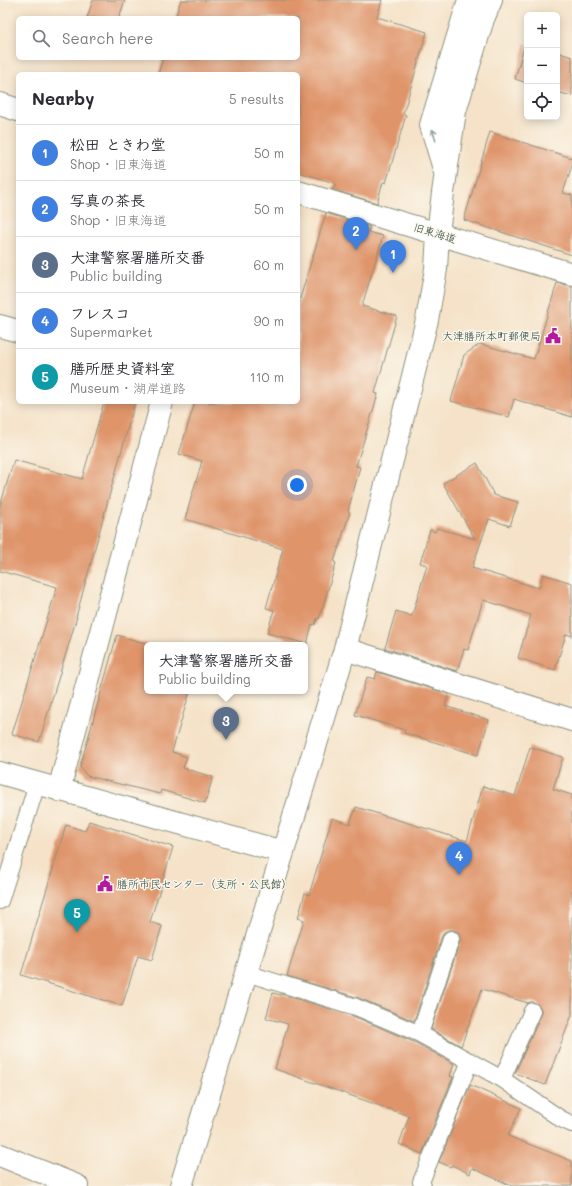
<!DOCTYPE html>
<html lang="en">
<head>
<meta charset="utf-8">
<style>
	body { margin:0; font-family:Mali,"Klee One",sans-serif; background:#f2f2f3; color:#2b2b33 }
	.controls { position:absolute; right:12px; top:12px; display:grid; overflow:hidden; border-radius:6px; box-shadow:0 2px 10px #0003 }
	.controls button { width:36px; height:36px; display:grid; place-items:center; padding:0; border:0; border-bottom:1px solid #e1e1e2; background:#fff; color:#2b2b33; font:20px sans-serif }
	.you { position:absolute; left:297px; top:485px; width:14px; height:14px; margin:-10px; border:3px solid #fff; border-radius:50%; background:#1a73e8; box-shadow:0 0 0 6px #1a73e833 }
	.badge { display:grid; place-items:center; width:26px; height:26px; border-radius:50%; background:#b45309; color:#fff; font-size:13px; font-weight:700 }
	.pin { position:absolute; translate:-50% -33px; filter:drop-shadow(0 1px 2px #0008) }
	.pin::after { content:''; position:absolute; top:21px; width:14px; height:12px; background:inherit; clip-path:polygon(0 0,100% 0,50% 100%) }
	.popup { position:absolute; left:144px; top:642px; width:164px; height:52px; box-sizing:border-box; display:grid; place-content:center; border-radius:6px; background:#fff; filter:drop-shadow(0 1px 3px #0005); font-size:13px; white-space:nowrap; color:#7c7c81 }
	.popup b { font-size:15px; color:#2b2b33 }
	.popup::after { content:''; position:absolute; left:50%; top:100%; margin-left:-8px; border:8px solid transparent; border-top-color:#fff }
	.list { margin:0; padding:0; list-style:none }
	h2 { display:flex; justify-content:space-between; align-items:center; height:52px; margin:0; padding:0 16px; font-size:17px }
	h2 small { font-size:13px; font-weight:400; color:#7c7c81 }
	.list li { display:grid; grid-template-columns:26px 1fr auto; gap:12px; align-items:center; box-sizing:border-box; height:56px; padding:0 16px; border-top:1px solid #e1e1e2 }
	.list b { display:block; font-size:15px; white-space:nowrap }
	.list p { margin:0; font-size:13px; white-space:nowrap; color:#7c7c81 }
	.list em { font-size:13px; font-style:normal; color:#7c7c81 }
	.icon { flex:none; width:22px; height:22px; fill:none; stroke:currentColor; stroke-width:2; stroke-linecap:round; stroke-linejoin:round }
	.map { position:relative; flex:none; width:572px; height:1186px; overflow:hidden }
	.search { position:absolute; background:#fff; box-shadow:0 2px 10px #0003; left:16px; top:16px; width:284px; height:44px; display:flex; align-items:center; gap:10px; box-sizing:border-box; padding:0 14px; border-radius:6px; color:#7c7c81; font-size:15px }
	.panel { position:absolute; background:#fff; box-shadow:0 2px 10px #0003; left:16px; top:72px; width:284px; height:332px; border-radius:6px }
	.map>svg:first-child { display:block }
	.building { fill:#df946b }
	.lines { fill:none; stroke-linecap:round; stroke-linejoin:round }
	.lane-casing { stroke:#8a907e; stroke-width:18 }
	.street-casing { stroke:#8a907e; stroke-width:24 }
	.secondary-casing { stroke:#8a907e; stroke-width:24 }
	.lane { stroke:#fff; stroke-width:16 }
	.street { stroke:#fff; stroke-width:22 }
	.secondary { stroke:#fff; stroke-width:22 }
	.oneway { stroke:#8f9e9a }
	.labels { text-anchor:middle; stroke-width:3; stroke-linejoin:round; paint-order:stroke }
	.street-label { font-size:11px; fill:#1f3d34; stroke:#fbf7ec }
	.poi-label { font-size:11px; fill:#1f3d34; stroke:#fbf7ec; text-anchor:end }
</style>
</head>
<body>
<div class="map">
<svg width="572" height="1186" viewBox="0 0 572 1186">
	<rect width="100%" height="100%" fill="#fbf7ec"/>
	<filter id="ink" filterUnits="userSpaceOnUse"><feTurbulence type="fractalNoise" baseFrequency=".025" numOctaves="2"/><feDisplacementMap in="SourceGraphic" scale="8" xChannelSelector="R" yChannelSelector="G"/><feConvolveMatrix kernelMatrix="1 2 1 2 8 2 1 2 1" color-interpolation-filters="sRGB"/></filter>
	<filter id="wash" filterUnits="userSpaceOnUse"><feTurbulence type="fractalNoise" baseFrequency=".012" numOctaves="4" result="noise"/><feDisplacementMap in="SourceGraphic" scale="16" xChannelSelector="R" yChannelSelector="G"/><feGaussianBlur stdDeviation="0.9" result="paint"/><feColorMatrix in="noise" values="0 0 0 0 0 0 0 0 0 0 0 0 0 0 0 0 0 1.4 0 .05"/><feComposite in="paint" operator="in"/></filter>
	<g filter="url(#wash)">
		<rect width="100%" height="100%" fill="#f5e2c8"/>
		<g id="blocks">
			<path class="building" d="M 93,0 L 125,0 L 119,18 L 87,18 Z
				M 181,0 L 382,0 L 377,17 L 427,32 L 403,114 L 406,115 L 386,183 L 383,182 L 377,203 L 333,190 L 335,183 L 298,172 L 298,74 L 158,74 L 163,58 L 298,58 L 298,18 L 175,18 Z
				M 525,43 L 527,44 L 527,83 L 515,79 Z
				M 557,52 L 572,57 L 572,96 L 557,92 Z
				M 490,132 L 572,158 L 572,165 L 563,193 L 572,195 L 572,255 L 464,220 Z
				M 326,213 L 370,227 L 368,232 L 383,236 L 362,306 L 397,316 L 375,393 L 378,394 L 356,466 L 360,467 L 348,511 L 350,512 L 334,562 L 336,563 L 319,619 L 317,618 L 315,625 L 312,624 L 307,644 L 267,633 L 274,610 L 266,608 L 283,549 L 185,519 L 202,461 L 179,454 L 195,402 L 298,402 L 298,305 Z
				M 557,283 L 572,286 L 572,417 L 514,399 L 509,417 L 451,401 L 464,355 L 480,344 L 534,359 Z
				M 104,402 L 135,402 L 76,617 L 77,617 L 39,742 L 12,734 L 57,587 L 0,571 L 0,506 L 14,460 L 82,479 Z
				M 477,463 L 494,495 L 518,502 L 510,526 L 489,519 L 472,568 L 539,588 L 543,574 L 572,583 L 572,636 L 566,634 L 555,670 L 518,658 L 531,615 L 483,600 L 468,650 L 464,649 L 457,671 L 385,648 L 396,611 L 412,616 L 427,565 L 420,563 L 430,530 L 435,532 L 437,528 L 475,539 L 443,483 Z
				M 117,635 L 151,645 L 147,645 L 147,691 L 190,691 L 172,752 L 187,757 L 183,768 L 213,777 L 205,803 L 161,790 L 160,794 L 87,776 L 80,767 Z
				M 377,672 L 449,694 L 445,706 L 489,720 L 478,755 L 404,733 L 405,730 L 355,715 L 367,677 L 375,679 Z
				M 530,747 L 563,757 L 553,789 L 572,795 L 572,1015 L 545,1085 L 515,1073 L 541,1015 L 541,1010 L 540,1007 L 536,1003 L 531,1002 L 528,1003 L 482,989 L 461,1046 L 431,1029 L 460,942 L 460,937 L 458,932 L 454,930 L 449,930 L 444,932 L 442,936 L 414,1021 L 359,998 L 287,976 L 304,920 L 298,918 L 305,893 L 309,895 L 332,818 L 350,824 L 356,807 L 467,841 L 483,786 L 515,796 Z
				M 89,821 L 173,847 L 150,922 L 162,926 L 152,960 L 138,956 L 122,1006 L 21,975 L 66,825 L 85,831 Z
				M 273,993 L 281,995 L 281,994 L 353,1016 L 416,1043 L 454,1064 L 450,1076 L 453,1077 L 422,1154 L 399,1144 L 409,1116 L 275,1069 L 288,1024 L 266,1018 Z
				M 470,1085 L 521,1108 L 508,1136 L 572,1161 L 572,1186 L 512,1186 L 472,1168 L 470,1174 L 452,1165 L 451,1167 L 439,1162 Z"/>
		</g>
	</g>
	<g filter="url(#ink)">
		<use href="#blocks" fill-opacity="0" stroke="#8a907e" stroke-width="1"/>
		<g class="lines">
			<defs>
				<path id="lane" d="M 0,901 L 37,784
					M 246,973 L 356,1007 L 420,1034 L 502,1079 L 561,1119 L 572,1124
					M 420,1034 L 451,939
					M 502,1079 L 532,1011
					M 423,1186 L 421,1182 L 470,1061"/>
				<path id="street" d="M 0,104 L 18,110
					M 445,172 L 431,125 L 469,0
					M 298,192 L 572,274
					M 0,326 L 18,331
					M 345,649 L 572,720
					M 0,773 L 283,852
					M 59,790 L 162,402"/>
				<path id="secondary" d="M 0,1155 L 77,1186
					M 181,1186 L 345,649 L 427,320 L 436,269 L 438,233 L 443,193 L 455,111 L 483,19 L 491,0"/>
			</defs>
			<use href="#lane" class="lane-casing"/>
			<use href="#street" class="street-casing"/>
			<use href="#secondary" class="secondary-casing"/>
			<use href="#lane" class="lane"/>
			<use href="#street" class="street"/>
			<use href="#secondary" class="secondary"/>
		</g>
		<defs><path id="oneway-shaft" d="M-6 0H5M1.5-3L5.5 0L1.5 3" fill="none" stroke-width="1.6" stroke-linecap="round" stroke-linejoin="round"/></defs>
		<use class="oneway" href="#oneway-shaft" transform="translate(434 135) rotate(-107)"/>
	</g>
	<defs>
		<symbol id="civic-bare" viewBox="-9 -9 18 18"><path d="M-.6-6.5H3V-4.5H.6V-3L4-1V1h2V6H-6V1h2V-1L-.6-3ZM-1.2 2.5V6h2.4V2.5Z" fill="#b5179e" stroke="#fbf7ec" stroke-width="2.5" paint-order="stroke"/></symbol>
	</defs>
	<g fill-rule="evenodd">
		<use href="#civic-bare" x="542" y="325" width="22" height="22"/>
		<use href="#civic-bare" x="94" y="873" width="22" height="22"/>
	</g>
	<g class="labels">
		<g class="street-label">
			<text transform="translate(435 233) rotate(17)" y="4">旧東海道</text>
		</g>
		<g class="poi-label">
			<text x="541" y="340">大津膳所本町郵便局</text>
			<text x="117" y="888" text-anchor="start">膳所市民センター（支所・公民館）</text>
		</g>
	</g>
</svg>
<div class="controls">
<button>+</button>
<button>−</button>
<button><svg class="icon" aria-label="locate" viewBox="0 0 24 24"><circle cx="12" cy="12" r="6"/><path d="M12 2v4M12 18v4M2 12h4M18 12h4"/></svg></button>
</div>
<div class="you"></div>
<div class="pin badge" style="left:393px;top:273px;background:#3f7fe0">1</div>
<div class="pin badge" style="left:356px;top:250px;background:#3f7fe0">2</div>
<div class="pin badge" style="left:226px;top:740px;background:#5c6f8a">3</div>
<div class="popup"><b>大津警察署膳所交番</b>Public building</div>
<div class="pin badge" style="left:459px;top:875px;background:#3f7fe0">4</div>
<div class="pin badge" style="left:77px;top:932px;background:#0f9aa8">5</div>
<div class="search"><svg class="icon" aria-label="search" viewBox="0 0 24 24"><circle cx="10" cy="10" r="6"/><path d="M15 15l6 6"/></svg>Search here</div>
<section class="panel">
<h2>Nearby<small>5 results</small></h2>
<ul class="list">
<li><span class="badge" style="background:#3f7fe0">1</span><div><b>松田 ときわ堂</b><p>Shop · 旧東海道</p></div><em>50 m</em></li>
<li><span class="badge" style="background:#3f7fe0">2</span><div><b>写真の茶長</b><p>Shop · 旧東海道</p></div><em>50 m</em></li>
<li><span class="badge" style="background:#5c6f8a">3</span><div><b>大津警察署膳所交番</b><p>Public building</p></div><em>60 m</em></li>
<li><span class="badge" style="background:#3f7fe0">4</span><div><b>フレスコ</b><p>Supermarket</p></div><em>90 m</em></li>
<li><span class="badge" style="background:#0f9aa8">5</span><div><b>膳所歴史資料室</b><p>Museum · 湖岸道路</p></div><em>110 m</em></li>
</ul>
</section>
</div>
</body>
</html>
